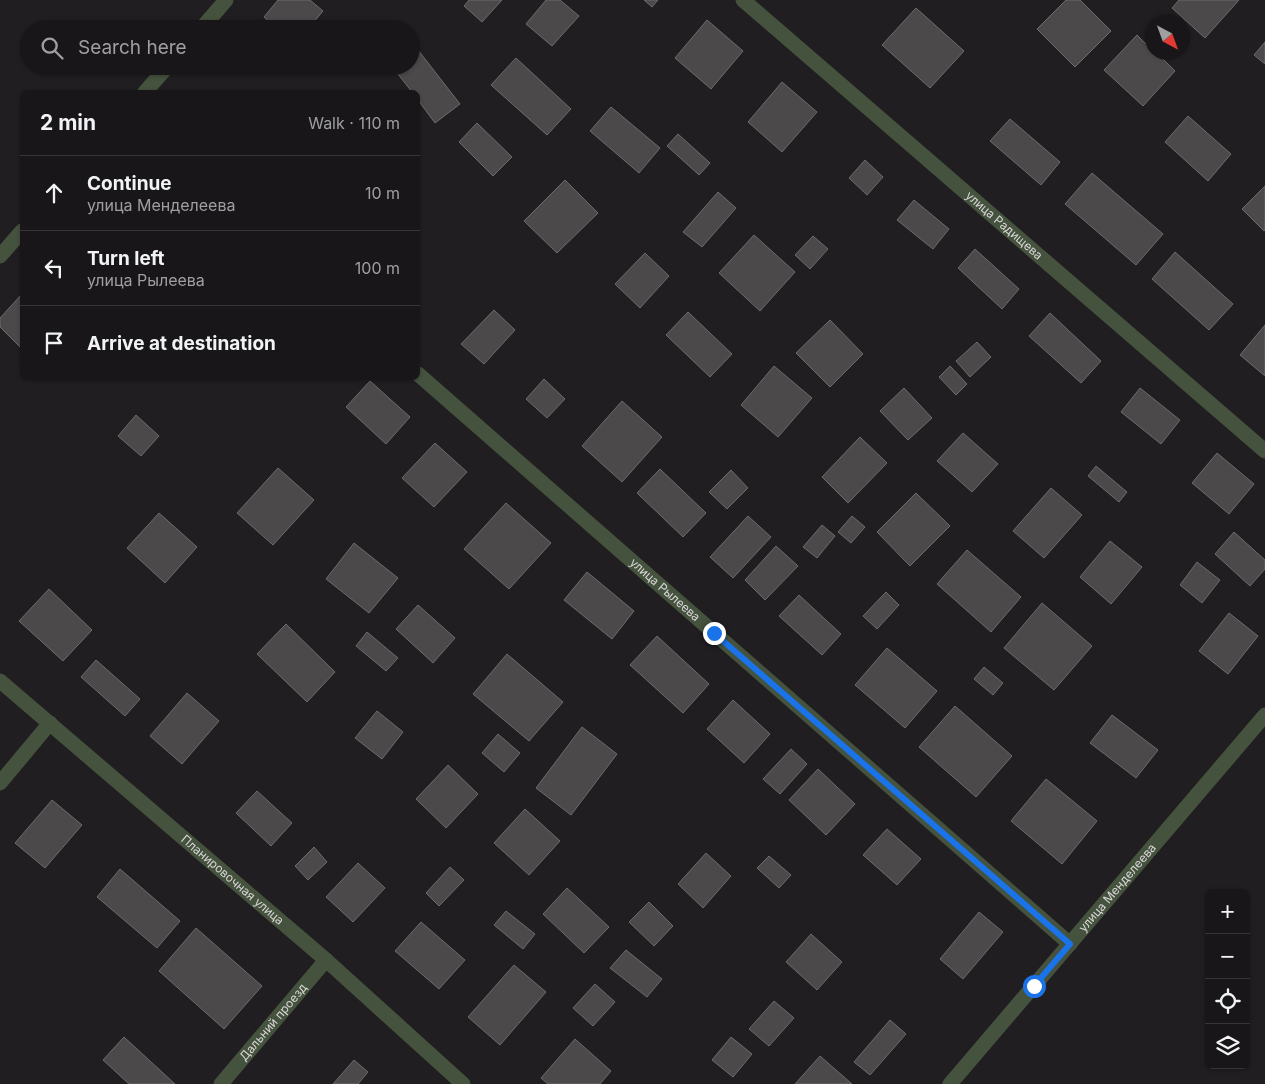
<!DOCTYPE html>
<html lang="en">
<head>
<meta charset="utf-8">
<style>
	body { margin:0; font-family:Inter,sans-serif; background:#211f21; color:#f1f3f6 }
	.controls { position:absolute; right:15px; bottom:15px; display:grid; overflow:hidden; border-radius:8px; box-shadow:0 1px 4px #0004 }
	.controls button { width:45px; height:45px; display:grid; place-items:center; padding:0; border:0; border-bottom:1px solid #363537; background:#181618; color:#f1f3f6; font:25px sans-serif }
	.compass { position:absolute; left:1145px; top:15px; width:45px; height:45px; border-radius:50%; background:#181618; box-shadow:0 1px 4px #0004; rotate:139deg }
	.stop { position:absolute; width:15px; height:15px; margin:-11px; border:4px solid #1a73e8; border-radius:50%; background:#fff }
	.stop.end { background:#1a73e8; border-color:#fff; box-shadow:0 1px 5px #0008 }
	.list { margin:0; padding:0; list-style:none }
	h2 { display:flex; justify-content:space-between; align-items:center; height:65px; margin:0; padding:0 20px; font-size:21px }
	h2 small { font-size:16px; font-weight:400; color:#9f9fa2 }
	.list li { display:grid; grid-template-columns:32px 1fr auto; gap:15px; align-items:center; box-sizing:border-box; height:75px; padding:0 20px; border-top:1px solid #363537 }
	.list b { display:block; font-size:19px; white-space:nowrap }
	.list p { margin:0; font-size:16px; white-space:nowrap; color:#9f9fa2 }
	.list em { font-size:16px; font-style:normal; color:#9f9fa2 }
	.icon { flex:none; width:28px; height:28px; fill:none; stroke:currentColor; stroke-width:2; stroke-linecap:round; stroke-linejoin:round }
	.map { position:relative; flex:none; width:1265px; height:1084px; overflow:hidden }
	.search { position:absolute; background:#181618; box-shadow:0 1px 4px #0004; left:20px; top:20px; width:400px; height:55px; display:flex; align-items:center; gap:12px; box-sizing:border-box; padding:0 18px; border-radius:28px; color:#9f9fa2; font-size:19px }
	.panel { position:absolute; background:#181618; box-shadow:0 1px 4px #0004; left:20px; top:90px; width:400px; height:290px; border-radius:8px }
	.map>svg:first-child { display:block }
	.building { fill:#4c494b; stroke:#6e6b6d }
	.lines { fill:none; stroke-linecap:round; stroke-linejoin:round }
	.street { stroke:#45523d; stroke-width:15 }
	.route { stroke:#1a73e8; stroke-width:6 }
	.labels { text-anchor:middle; stroke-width:4; stroke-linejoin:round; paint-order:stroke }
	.street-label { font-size:12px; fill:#d8d7d8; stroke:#171517 }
</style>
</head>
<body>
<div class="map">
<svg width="1265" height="1084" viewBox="0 0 1265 1084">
	<rect width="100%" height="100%" fill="#201e20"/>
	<path class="building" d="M 278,0 L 310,0 L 323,11 L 308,29 L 277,29 L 264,17 Z
		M 469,0 L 502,0 L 482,22 L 464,6 Z
		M 546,0 L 560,0 L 579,16 L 552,46 L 526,24 Z
		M 644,0 L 658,0 L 652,7 Z
		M 1066,0 L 1080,0 L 1111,31 L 1075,67 L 1037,29 Z
		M 1179,0 L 1239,0 L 1205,38 L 1172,8 Z
		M 916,8 L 964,51 L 930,88 L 882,45 Z
		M 707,20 L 743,51 L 711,89 L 675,58 Z
		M 1137,35 L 1152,50 L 1152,52 L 1156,52 L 1175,71 L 1143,106 L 1104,70 Z
		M 1265,42 L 1265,64 L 1254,55 Z
		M 418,50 L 460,104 L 435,123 L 418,100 L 418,92 L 412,92 L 394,69 L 397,66 L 411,66 L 411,56 Z
		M 516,58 L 571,109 L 547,135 L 491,85 Z
		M 242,66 L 254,66 L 249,73 Z
		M 782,82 L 817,112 L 782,152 L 748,122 Z
		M 611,107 L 660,148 L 639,173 L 590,131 Z
		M 1188,116 L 1231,154 L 1208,181 L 1165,142 Z
		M 1010,119 L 1060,162 L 1041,185 L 990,141 Z
		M 477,123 L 512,157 L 493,176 L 459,142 Z
		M 678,134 L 710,163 L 699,175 L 667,146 Z
		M 865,160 L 883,177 L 867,195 L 849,178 Z
		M 1092,173 L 1163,234 L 1136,265 L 1065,204 Z
		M 565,180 L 598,213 L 557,253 L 524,221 Z
		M 1265,186 L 1265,230 L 1264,231 L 1242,209 Z
		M 718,192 L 736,208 L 702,247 L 683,232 Z
		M 914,200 L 949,229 L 933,249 L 897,220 Z
		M 754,235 L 795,272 L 760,311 L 719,273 Z
		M 813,236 L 828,249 L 810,269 L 795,255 Z
		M 975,249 L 1019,289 L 1002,309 L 958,268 Z
		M 1175,252 L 1233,304 L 1209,330 L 1152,279 Z
		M 645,253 L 669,276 L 640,308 L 615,284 Z
		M 22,294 L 22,349 L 0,327 L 0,318 Z
		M 494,310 L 515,330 L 484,364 L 461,344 Z
		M 688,312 L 732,354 L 710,377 L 666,335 Z
		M 1050,313 L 1101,361 L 1081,383 L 1029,336 Z
		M 830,320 L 863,354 L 830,387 L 796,353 Z
		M 1265,325 L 1265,376 L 1240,355 Z
		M 977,342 L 991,357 L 970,377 L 956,361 Z
		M 774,366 L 812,398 L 778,437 L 741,405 Z
		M 950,366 L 967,384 L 956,395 L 939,377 Z
		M 544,379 L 565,399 L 547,418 L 526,399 Z
		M 370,381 L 410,417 L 386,444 L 346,407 Z
		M 904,388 L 932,418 L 908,440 L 880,411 Z
		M 1140,388 L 1180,420 L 1161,444 L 1121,412 Z
		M 622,401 L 662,437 L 622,482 L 582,446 Z
		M 136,415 L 159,436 L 141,456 L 118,436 Z
		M 963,433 L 998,464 L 972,492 L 937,461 Z
		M 860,437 L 887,463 L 848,503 L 822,477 Z
		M 435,443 L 467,472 L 434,507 L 402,478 Z
		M 1217,453 L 1254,484 L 1229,514 L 1192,483 Z
		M 1096,466 L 1127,492 L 1119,502 L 1088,476 Z
		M 278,468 L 314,500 L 273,545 L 237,513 Z
		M 660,469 L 706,513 L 683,537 L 637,493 Z
		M 731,470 L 748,488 L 727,509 L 709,492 Z
		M 1051,488 L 1082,515 L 1044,558 L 1013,531 Z
		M 916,493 L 950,526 L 910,566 L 877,532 Z
		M 506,503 L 551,543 L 509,589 L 464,549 Z
		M 159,513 L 197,547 L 165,583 L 127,548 Z
		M 748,516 L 771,537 L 733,578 L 710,557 Z
		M 852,516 L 865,527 L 851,543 L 838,532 Z
		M 822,525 L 835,536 L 817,558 L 803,547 Z
		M 1234,532 L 1265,560 L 1265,569 L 1250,586 L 1215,554 Z
		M 1110,541 L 1142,567 L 1111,604 L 1080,577 Z
		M 354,543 L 398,578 L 369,613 L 326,579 Z
		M 776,546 L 798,566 L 765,600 L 745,580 Z
		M 967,550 L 1021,597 L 991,632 L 937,584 Z
		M 1197,562 L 1220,580 L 1202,603 L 1180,585 Z
		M 587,572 L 634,611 L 612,639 L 564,600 Z
		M 49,589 L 92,630 L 63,661 L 19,621 Z
		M 886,592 L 899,605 L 877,629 L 863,616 Z
		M 799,595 L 841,634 L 822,655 L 779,616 Z
		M 1042,603 L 1092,646 L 1054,690 L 1004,648 Z
		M 418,605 L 455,638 L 433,663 L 396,629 Z
		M 1229,613 L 1258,636 L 1228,674 L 1199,651 Z
		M 286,624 L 335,672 L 307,702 L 257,654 Z
		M 367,632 L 398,658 L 386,671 L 356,646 Z
		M 657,636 L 709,684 L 683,713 L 630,665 Z
		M 887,648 L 937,691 L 905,728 L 855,685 Z
		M 507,654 L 563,702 L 529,741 L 473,694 Z
		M 96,660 L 140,699 L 125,716 L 81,677 Z
		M 984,667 L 1003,683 L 993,695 L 974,679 Z
		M 187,693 L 219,721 L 182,764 L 150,736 Z
		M 733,700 L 770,734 L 744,763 L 707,729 Z
		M 955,706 L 1012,756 L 976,797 L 919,747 Z
		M 377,711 L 403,732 L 382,759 L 355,738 Z
		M 1112,715 L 1158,750 L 1136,778 L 1090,743 Z
		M 582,727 L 617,754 L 571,815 L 536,788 Z
		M 498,734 L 520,753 L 504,772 L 482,753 Z
		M 791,749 L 807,764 L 780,794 L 763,779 Z
		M 448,765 L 478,794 L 446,828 L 416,799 Z
		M 818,769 L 855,804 L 826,835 L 789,800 Z
		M 1046,779 L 1097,821 L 1062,864 L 1011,821 Z
		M 257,791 L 292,823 L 271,846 L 236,813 Z
		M 52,800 L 82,825 L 45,868 L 15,843 Z
		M 525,809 L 560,841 L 529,875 L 494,843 Z
		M 887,829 L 921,859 L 897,885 L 863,855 Z
		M 314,847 L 327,862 L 308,880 L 295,866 Z
		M 706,853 L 731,876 L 703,908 L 678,884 Z
		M 769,856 L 791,875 L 779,888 L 757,868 Z
		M 358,863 L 385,888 L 353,922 L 326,897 Z
		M 450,867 L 464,880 L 439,906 L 426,893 Z
		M 120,869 L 180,921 L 157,948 L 97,897 Z
		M 567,888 L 609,927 L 584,953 L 543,914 Z
		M 649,902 L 673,926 L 654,946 L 629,922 Z
		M 506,911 L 535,934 L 523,949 L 494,925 Z
		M 979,912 L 1003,932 L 963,979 L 940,959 Z
		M 421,922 L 465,960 L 439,989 L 395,951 Z
		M 196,928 L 262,986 L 224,1029 L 159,971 Z
		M 811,934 L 842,962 L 817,990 L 786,962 Z
		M 626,950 L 662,979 L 647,997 L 610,968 Z
		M 514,965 L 546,992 L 500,1045 L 468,1017 Z
		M 595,984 L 615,1002 L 593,1026 L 573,1008 Z
		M 774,1001 L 794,1018 L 769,1046 L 749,1029 Z
		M 890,1020 L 906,1034 L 870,1075 L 854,1062 Z
		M 124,1037 L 175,1084 L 129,1084 L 103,1060 Z
		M 731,1037 L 752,1054 L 733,1077 L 712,1060 Z
		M 575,1039 L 611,1071 L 600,1084 L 548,1084 L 541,1078 Z
		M 820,1056 L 852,1084 L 795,1084 Z
		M 354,1060 L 368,1072 L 358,1084 L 333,1084 Z"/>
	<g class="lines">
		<g class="street">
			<path id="s1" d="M 743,0 L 1265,451"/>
			<path d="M 201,29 L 226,0"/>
			<path d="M 145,92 L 168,66"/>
			<path d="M 0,256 L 22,231"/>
			<path id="s2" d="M 418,374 L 1070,944"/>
			<path id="s3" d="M 0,681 L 326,960 L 463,1084"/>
			<path d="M 0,783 L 50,723"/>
			<path id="s4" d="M 221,1084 L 326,960"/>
			<path id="s5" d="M 950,1084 L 1265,715"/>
		</g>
	</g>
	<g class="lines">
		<path class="route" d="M 714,633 L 1070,944 L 1034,986"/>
	</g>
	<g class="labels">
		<g class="street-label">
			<text dy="4" stroke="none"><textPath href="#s1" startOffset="345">улица Радищева</textPath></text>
			<text dy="4" stroke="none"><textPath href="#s2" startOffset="328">улица Рылеева</textPath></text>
			<text dy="4" stroke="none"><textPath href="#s3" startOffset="306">Планировочная улица</textPath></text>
			<text dy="4" stroke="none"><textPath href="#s5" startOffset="258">улица Менделеева</textPath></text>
			<text dy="4" stroke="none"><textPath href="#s4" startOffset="81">Дальний проезд</textPath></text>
		</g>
	</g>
</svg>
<div class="controls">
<button>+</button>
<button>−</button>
<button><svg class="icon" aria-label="locate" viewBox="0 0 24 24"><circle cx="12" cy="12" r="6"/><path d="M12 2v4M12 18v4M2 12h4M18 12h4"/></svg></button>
<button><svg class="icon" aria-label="layers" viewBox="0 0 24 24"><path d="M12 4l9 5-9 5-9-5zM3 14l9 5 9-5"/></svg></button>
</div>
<svg class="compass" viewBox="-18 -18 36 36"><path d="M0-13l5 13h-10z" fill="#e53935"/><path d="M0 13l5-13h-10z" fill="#9f9fa2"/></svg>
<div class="stop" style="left:1034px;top:986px"></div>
<div class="stop end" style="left:714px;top:633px"></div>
<div class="search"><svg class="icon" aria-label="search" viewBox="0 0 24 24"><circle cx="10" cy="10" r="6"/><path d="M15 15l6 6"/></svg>Search here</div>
<section class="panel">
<h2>2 min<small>Walk · 110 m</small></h2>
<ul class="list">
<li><svg class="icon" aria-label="ahead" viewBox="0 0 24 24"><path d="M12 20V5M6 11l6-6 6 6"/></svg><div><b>Continue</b><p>улица Менделеева</p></div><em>10 m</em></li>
<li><svg class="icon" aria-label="left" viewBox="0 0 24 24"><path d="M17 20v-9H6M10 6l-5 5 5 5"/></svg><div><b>Turn left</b><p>улица Рылеева</p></div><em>100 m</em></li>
<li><svg class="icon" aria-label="arrive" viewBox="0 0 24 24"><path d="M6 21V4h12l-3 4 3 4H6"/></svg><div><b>Arrive at destination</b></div></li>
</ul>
</section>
</div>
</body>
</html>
